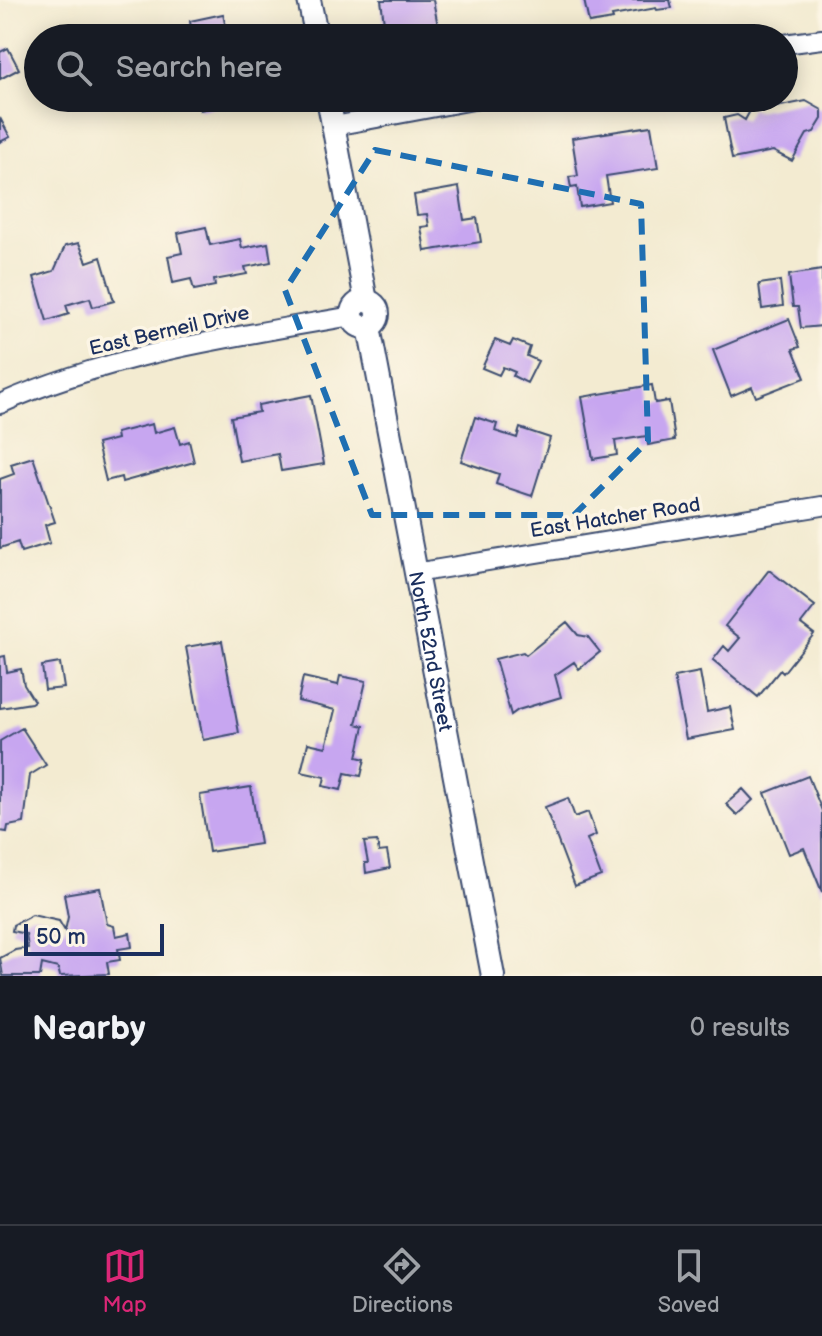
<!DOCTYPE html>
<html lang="en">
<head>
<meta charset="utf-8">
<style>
	body { margin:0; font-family:"Balsamiq Sans",sans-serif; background:#20242c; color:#f1f3f6 }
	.scale { position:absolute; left:24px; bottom:20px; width:140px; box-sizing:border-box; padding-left:8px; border:4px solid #1b2f5e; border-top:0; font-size:22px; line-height:28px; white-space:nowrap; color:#1b2f5e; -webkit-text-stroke:6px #fcf5e5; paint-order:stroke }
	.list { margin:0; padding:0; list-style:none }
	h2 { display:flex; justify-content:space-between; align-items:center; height:104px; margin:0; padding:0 32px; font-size:34px }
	h2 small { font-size:26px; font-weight:400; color:#9ea1a6 }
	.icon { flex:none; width:44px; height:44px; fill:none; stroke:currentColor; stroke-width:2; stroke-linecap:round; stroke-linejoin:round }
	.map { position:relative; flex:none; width:822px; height:976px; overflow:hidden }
	.search { position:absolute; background:#171b24; box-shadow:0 4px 20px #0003; left:24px; right:24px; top:24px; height:88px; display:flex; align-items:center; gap:20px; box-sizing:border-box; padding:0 28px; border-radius:44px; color:#9ea1a6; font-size:30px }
	.sheet { height:248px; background:#171b24 }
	nav { display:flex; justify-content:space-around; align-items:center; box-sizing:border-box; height:112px; border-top:2px solid #363941; background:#171b24; font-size:22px; color:#9ea1a6 }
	nav a { display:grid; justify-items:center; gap:4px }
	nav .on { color:#db2777 }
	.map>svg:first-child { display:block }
	.building { fill:#c7a6f0 }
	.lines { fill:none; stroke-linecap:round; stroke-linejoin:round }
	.minor-casing { stroke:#3b4b6f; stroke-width:22 }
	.tertiary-casing { stroke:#3b4b6f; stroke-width:26 }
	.minor { stroke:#fff; stroke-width:18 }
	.tertiary { stroke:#fff; stroke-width:22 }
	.marked { fill:none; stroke:#1f6fb2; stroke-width:6; stroke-dasharray:16 10; stroke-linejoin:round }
	.labels { text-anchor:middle; stroke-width:7; stroke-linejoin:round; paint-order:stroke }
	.street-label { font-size:20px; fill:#1b2f5e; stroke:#fcf5e5 }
</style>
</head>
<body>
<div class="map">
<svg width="822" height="976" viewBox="0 0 822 976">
	<rect width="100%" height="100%" fill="#fcf5e5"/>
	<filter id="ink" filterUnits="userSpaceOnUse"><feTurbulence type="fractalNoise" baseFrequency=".0125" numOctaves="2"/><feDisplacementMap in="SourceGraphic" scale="16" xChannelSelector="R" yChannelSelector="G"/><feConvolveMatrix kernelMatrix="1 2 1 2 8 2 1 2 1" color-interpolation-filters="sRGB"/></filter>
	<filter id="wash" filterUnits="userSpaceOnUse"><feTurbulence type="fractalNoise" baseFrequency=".006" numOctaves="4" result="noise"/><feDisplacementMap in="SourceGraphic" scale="32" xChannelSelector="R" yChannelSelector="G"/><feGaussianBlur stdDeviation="1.8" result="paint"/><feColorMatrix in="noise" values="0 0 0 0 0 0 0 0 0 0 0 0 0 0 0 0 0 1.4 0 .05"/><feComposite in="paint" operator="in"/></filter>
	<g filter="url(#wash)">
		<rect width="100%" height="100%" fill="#f3ebd1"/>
		<g id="blocks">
			<path class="building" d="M 381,0 L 433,0 L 438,26 L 442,25 L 444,33 L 453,32 L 454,38 L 377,38 L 376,32 L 385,30 Z
				M 584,0 L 670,0 L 672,8 L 657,10 L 656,8 L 612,16 L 613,19 L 589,23 Z
				M 223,14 L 228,38 L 184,38 L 192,35 L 190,21 Z
				M 8,48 L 19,69 L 0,79 L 0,52 Z
				M 197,98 L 217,98 L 219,106 L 200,110 Z
				M 806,101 L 822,110 L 822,119 L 814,132 L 807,134 L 792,161 L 773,151 L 732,159 L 724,118 L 737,115 L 745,120 L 751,109 L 756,111 Z
				M 0,118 L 10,137 L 0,142 Z
				M 651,126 L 658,168 L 606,176 L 610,202 L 580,207 L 577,187 L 571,188 L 569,177 L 578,176 L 572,138 Z
				M 459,187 L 464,220 L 477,218 L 481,242 L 425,251 L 421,227 L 429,226 L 427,214 L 417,215 L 414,195 Z
				M 206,227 L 210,245 L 240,239 L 242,248 L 268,243 L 271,262 L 245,267 L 247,274 L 214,280 L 215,286 L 194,290 L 191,279 L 173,283 L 168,256 L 182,253 L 178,233 Z
				M 79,243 L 87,262 L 101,257 L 114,301 L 93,307 L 90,298 L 66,305 L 69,314 L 47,321 L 34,277 L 54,271 L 65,246 Z
				M 822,270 L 822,326 L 801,328 L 798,307 L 793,307 L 789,275 Z
				M 780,281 L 783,306 L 762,309 L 759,284 Z
				M 789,319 L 800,347 L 793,349 L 805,378 L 756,397 L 752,387 L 731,396 L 713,350 Z
				M 495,340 L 510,346 L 513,340 L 530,347 L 527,356 L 538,361 L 527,383 L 513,376 L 515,372 L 503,367 L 499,375 L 482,368 Z
				M 652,385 L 655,403 L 669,401 L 675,440 L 648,445 L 647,436 L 615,441 L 617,455 L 593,459 L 582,397 Z
				M 311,395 L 324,464 L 281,471 L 278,454 L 239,461 L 231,417 L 259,412 L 258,405 Z
				M 475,417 L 497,424 L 495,431 L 517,438 L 520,428 L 550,438 L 532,496 L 496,484 L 499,474 L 461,461 Z
				M 152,424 L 154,433 L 175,427 L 180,444 L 189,441 L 194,462 L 122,482 L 121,477 L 106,481 L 97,444 L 117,439 L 116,433 Z
				M 33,457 L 55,522 L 45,525 L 50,543 L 21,552 L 18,542 L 0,548 L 0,479 L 14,474 L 11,464 Z
				M 769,570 L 815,606 L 801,624 L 814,634 L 783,673 L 780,670 L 758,697 L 713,660 L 724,646 L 729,651 L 740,638 L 725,626 Z
				M 567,622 L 578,635 L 588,637 L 600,652 L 579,669 L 574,662 L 555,675 L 561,697 L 518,710 L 511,715 L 495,659 L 523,652 L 526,655 Z
				M 222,641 L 239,733 L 203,740 L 186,647 Z
				M 5,656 L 7,672 L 21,669 L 24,685 L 34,701 L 31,703 L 0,708 L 0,657 Z
				M 60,663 L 64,688 L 45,690 L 42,666 Z
				M 700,672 L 707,712 L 730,707 L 735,730 L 686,739 L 674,677 Z
				M 340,676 L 366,681 L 356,724 L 364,726 L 357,757 L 365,759 L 361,776 L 345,773 L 341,790 L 323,786 L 325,777 L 301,772 L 308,743 L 326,747 L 335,710 L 298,701 L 303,677 L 338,685 Z
				M 22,728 L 46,765 L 30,775 L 24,823 L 8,826 L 7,832 L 0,831 L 0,741 Z
				M 808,776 L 822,811 L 822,892 L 804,848 L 789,854 L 765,793 Z
				M 251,787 L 260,844 L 209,852 L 200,795 Z
				M 743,789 L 753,800 L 737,815 L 726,804 Z
				M 568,798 L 575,817 L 588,812 L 596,835 L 587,839 L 601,876 L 575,886 L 545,807 Z
				M 377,841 L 379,852 L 387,851 L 390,868 L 366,873 L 365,863 L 368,863 L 364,842 Z
				M 100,888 L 107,924 L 114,926 L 116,936 L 130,933 L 132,947 L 118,949 L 120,960 L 107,962 L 109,974 L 60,976 L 58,968 L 42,964 L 40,976 L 3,976 L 0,958 L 15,950 L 28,948 L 26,934 L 12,931 L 13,925 L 32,915 L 59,921 L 65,931 L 68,917 L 64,894 Z"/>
		</g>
	</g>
	<g filter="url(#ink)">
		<use href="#blocks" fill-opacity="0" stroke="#3b4b6f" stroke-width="2"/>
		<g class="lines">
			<defs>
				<path id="minor" d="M 784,44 L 822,39
					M 334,126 L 484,98
					M 0,404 C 112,354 232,337 352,316
					M 415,573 L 822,506"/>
				<g id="tertiary">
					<path d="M 309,0 L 317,38"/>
					<path d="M 328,98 L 366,301"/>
					<circle cx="365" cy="314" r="13"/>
					<path id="s1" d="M 369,327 L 493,976"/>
				</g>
			</defs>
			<use href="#minor" class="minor-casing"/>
			<use href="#tertiary" class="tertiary-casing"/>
			<use href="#minor" class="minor"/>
			<use href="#tertiary" class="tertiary"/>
		</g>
	</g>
	<path class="marked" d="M 375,150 L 641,204 L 648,441 L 574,515 L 372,515 L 285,290 Z"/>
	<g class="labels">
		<g class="street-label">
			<text transform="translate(169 330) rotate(-13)" y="7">East Berneil Drive</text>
			<text transform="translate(615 517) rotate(-9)" y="7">East Hatcher Road</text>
			<text dy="7" stroke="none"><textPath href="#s1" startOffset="330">North 52nd Street</textPath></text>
		</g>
	</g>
</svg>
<div class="scale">50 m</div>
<div class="search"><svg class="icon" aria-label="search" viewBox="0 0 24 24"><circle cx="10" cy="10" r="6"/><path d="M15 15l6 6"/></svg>Search here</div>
</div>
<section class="sheet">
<h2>Nearby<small>0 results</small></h2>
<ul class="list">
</ul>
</section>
<nav>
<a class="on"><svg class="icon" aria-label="map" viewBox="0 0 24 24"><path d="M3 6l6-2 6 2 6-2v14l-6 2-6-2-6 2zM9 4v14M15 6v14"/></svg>Map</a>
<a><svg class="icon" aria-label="directions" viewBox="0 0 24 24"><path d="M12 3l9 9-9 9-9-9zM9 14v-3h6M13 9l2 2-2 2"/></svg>Directions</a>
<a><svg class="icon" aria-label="saved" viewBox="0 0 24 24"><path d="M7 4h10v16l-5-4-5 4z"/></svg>Saved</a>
</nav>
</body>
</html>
